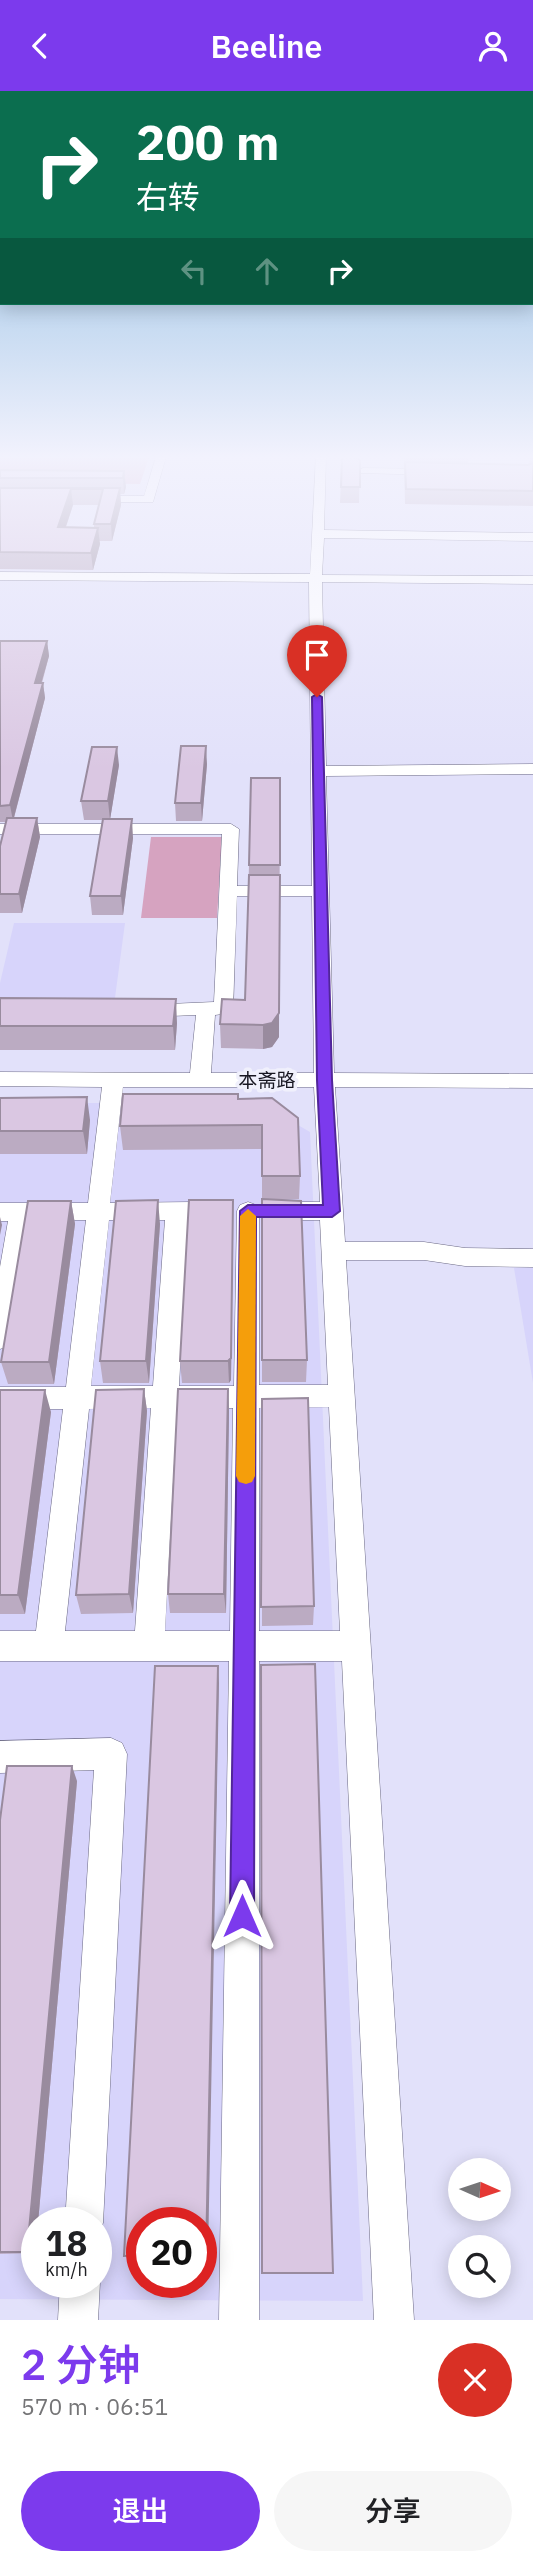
<!DOCTYPE html>
<html lang="zh">
<head>
<meta charset="utf-8">
<style>
	:root { --surface:#fff; --page:#f6f6f6; --text:#202124; --muted:#757577; --accent:#7c3aed }
	body { margin:0; font-family:"IBM Plex Sans","Noto Sans SC",sans-serif; background:var(--page); color:var(--text); height:100vh; display:flex; flex-direction:column; font-size:26px; white-space:nowrap }
	* { box-sizing:border-box; margin:0 }
	p { font-size:23px; color:var(--muted) }
	.icon { flex:none; width:38px; height:38px; fill:none; stroke:currentColor; stroke-width:2; stroke-linecap:round; stroke-linejoin:round }
	.map { position:relative; height:2229px; overflow:hidden }
	.side { display:flex; flex-direction:column; background:var(--surface); flex:1 }
	.side>* { flex:none }
	.hud { position:absolute; left:0px; top:0px; width:534px; height:214px; box-shadow:0 4px 18px #0003; background:#0b6e4f; color:#fff; overflow:hidden }
	.needle { width:46px; rotate:93deg }
	.buttons { position:absolute; left:448px; top:2067px; display:grid; gap:14px }
	.buttons a { display:grid; place-items:center; width:63px; height:63px; border-radius:50%; background:var(--surface); box-shadow:0 4px 18px #0003; font-size:35px }
	.speed { position:absolute; left:21px; top:2116px; display:flex; gap:14px; font-size:35px; font-weight:700; text-align:center }
	.speed>* { display:grid; place-content:center; width:91px; height:91px; border-radius:50%; background:var(--surface); box-shadow:0 4px 18px #0003; line-height:1 }
	.speed small { font-size:18px; font-weight:400 }
	.speed .limit { border:10px solid #d22; background:#fff; color:#111 }
	.pin { position:absolute; display:grid; place-items:center; width:60px; height:60px; color:#fff; margin:-72px -30px; border-radius:50% 50% 50% 0; rotate:-45deg; box-shadow:0 0 7px #0007 }
	.pin .icon { rotate:45deg }
	.me { position:absolute; width:77px; margin:-38px; rotate:0deg; stroke-linejoin:round; filter:drop-shadow(0 0 5px #0008) }
	.turn { display:flex; align-items:center; gap:24px; height:147px; padding:0 21px; font-size:32px }
	.turn .icon { width:91px; height:91px; stroke-width:2.5 }
	.turn b { display:block; font-size:49px; line-height:60px }
	.lanes { display:flex; align-items:center; height:66px; padding:0 21px; background:#0003; justify-content:center; gap:35px; direction:ltr }
	.lanes .off { opacity:.35 }
	.round { display:grid; place-items:center; flex:none; width:74px; height:74px; border-radius:37px; background:var(--page) }
	.summary { display:flex; align-items:center; justify-content:space-between; height:119px; padding:0 21px }
	h1 { font-size:42px; font-weight:600; line-height:52px; color:var(--accent) }
	.button { display:flex; gap:14px; margin-top:auto; padding:14px 21px }
	.button a { flex:1; height:80px; border-radius:42px; background:var(--accent); color:#fff; font-size:28px; font-weight:600; line-height:80px; text-align:center }
	.button a+a { background:var(--page); color:var(--text) }
	header { display:flex; justify-content:space-between; align-items:center; height:91px; padding:0 21px; background:var(--accent); color:#fff; font-size:32px; font-weight:600 }
	.map>svg:first-child { display:block }
</style>
</head>
<body>
<header><svg class="icon" aria-label="back" viewBox="0 0 24 24"><path d="M15 5l-7 7 7 7"/></svg>Beeline<svg class="icon" aria-label="person" viewBox="0 0 24 24"><circle cx="12" cy="8" r="4"/><path d="M4 21q1-7 8-7t8 7"/></svg></header>
<div class="map">
<svg width="533" height="2229" viewBox="0 0 533 2229">
	<rect width="100%" height="100%" fill="#e2e1fa"/>
	<!-- built -->
	<path fill="#d7d4fb" fill-rule="evenodd" d="M14,832H125L112,929L0,928V892Z
		M0,1012H260L310,1041L363,2210L0,2208ZM37,2132H96V2191H37ZM142,2132H201V2191H142Z
		M514,1177H533V1292Z"/>
	<!-- green -->
	<path fill="#d6a3c0" d="M0,366H149L140,393L0,391Z
		M151,746H222L217,827H141Z"/>
	<g fill="none" stroke-linecap="round" stroke-linejoin="round">
		<defs>
			<path id="minor" d="M156,366H166L153,411H91L85,408L91,405H144Z
				M316,366H326L324,439L533,442V450L324,447L322,484L533,485V493L322,491L326,675L533,673V683L326,685L334,982L533,983V997L335,996L345,1151H424L465,1157L533,1158V1176L465,1175L424,1169H346L414,2229H374L342,1570H259V2229H219L229,1570H0V1540H36L63,1318H0V1296H66L86,1129H31L12,1248L9,1255L0,1258V1176L8,1130H0V1112H88L102,996L0,995V981L190,982L196,924L146,926L139,925L136,920L139,915L146,914L214,911L222,743H0V733H231L239,738L237,795H312L309,491L0,489V481L310,483ZM237,805H312L314,982H211L215,924L230,922L233,917ZM123,996H314L320,1111H272L264,1114L261,1120L264,1126L272,1129H320L328,1294H259V1120L256,1114L248,1111L240,1114L237,1120L234,1295H179L188,1129L200,1126L203,1120L200,1114L192,1111L110,1112ZM109,1129H165L153,1295H91ZM329,1316L340,1540H259V1317ZM151,1317L135,1540H65L89,1318ZM177,1317H233L230,1540H165Z
				M363,377L435,378L441,381L435,384L359,382L357,380Z
				M111,1647L122,1652L127,1663L103,2132L96,2146V2132H65L94,1679L0,1682V1650Z
				M96,2182L100,2191L98,2229H58L60,2191H96Z"/>
		</defs>
		<!-- minor casing -->
		<use href="#minor" stroke="#6b6984" stroke-width="1"/>
		<!-- minor -->
		<use href="#minor" fill="#fff" fill-rule="evenodd"/>
	</g>
	<!-- wall -->
	<path fill="#bbabc2" fill-rule="evenodd" d="M342,366H360L359,412H340Z
		M404,366H469L468,373L529,374L530,366H533V415L405,413Z
		M0,379L124,380L126,396L124,403H120L121,414L112,450H99L100,453L93,479L0,478ZM73,414H99L94,433V437L66,436Z
		M0,550H47L49,565L42,592H43L45,607L14,727H37L40,746L22,822H0V755L7,731H0Z
		M207,673L202,730H176L175,712Z
		M119,674L110,728L133,747L123,824H92L90,805L103,729H84L81,710Z
		M280,687L279,946L272,956L263,958L221,957L220,933L245,909L249,774Z
		M0,907L177,932L175,959H0Z
		M0,1007L90,1029L87,1063H0Z
		M272,1007L300,1085L299,1108L272,1109L307,1269L306,1291H262V1058L123,1059L120,1035L238,1008Z
		M233,1109V1132L231,1289L229,1292H182L180,1270Z
		M71,1110L75,1133L54,1293H8L1,1271Z
		M160,1133L149,1292H103L100,1270Z
		M144,1298L147,1320L133,1522L81,1523L76,1504Z
		M228,1298L229,1320L226,1522H170L168,1503Z
		M0,1299L51,1321L25,1523H0Z
		M262,1308L314,1515L313,1534L262,1535Z
		M77,1690L38,2132H37L35,2162L0,2163V1729Z"/>
	<!-- shaded-wall -->
	<path fill="#998b9e" d="M124,380L126,396L124,403L123,387Z
		M120,397L121,414L112,450L111,433Z
		M71,398L73,414L60,453L58,436Z
		M98,437L100,453L93,479L91,462Z
		M47,550L49,565L37,607L35,592Z
		M43,592L45,607L13,730L10,714Z
		M206,655L207,673L202,730L201,712Z
		M117,656L119,674L110,729L108,710Z
		M37,727L40,746L22,822L19,803Z
		M132,728L133,747L123,824L121,805Z
		M176,908L177,932L175,959L173,935Z
		M279,922V946L272,956L263,958V934Z
		M87,1006L90,1029L87,1063L83,1040Z
		M158,1109L160,1133L149,1292L146,1270Z
		M233,1109V1132L231,1289L229,1292L228,1270Z
		M71,1110L75,1133L54,1293L49,1271Z
		M0,1126L2,1134L0,1144Z
		M144,1298L147,1320L133,1522L129,1503Z
		M228,1298L229,1320L226,1522L224,1503Z
		M45,1299L51,1321L25,1523L18,1504Z
		M218,1575L219,1592L208,2165L206,2164Z
		M72,1675L77,1690L38,2132H37L35,2162L27,2161Z"/>
	<!-- building -->
	<path fill="#dac7e2" stroke="#998b9e" stroke-width="2" d="M342,366H356L360,369V396H341Z
		M405,371L528,374L533,372V400L406,398Z
		M0,379L124,380L123,387H0Z
		M0,397H120L111,433H94L103,398H71L58,436L98,437L91,462L0,461Z
		M0,550H47L35,592H43L10,714L0,715Z
		M181,655H206L201,712H175Z
		M92,656H117L108,710H81Z
		M251,687H280V774H249Z
		M7,727H37L19,803H0V755Z
		M103,728H132L121,805H90Z
		M249,784H280L279,922L272,932L263,934L220,933L222,908L245,909Z
		M0,907L176,908L173,935H0Z
		M123,1003H238V1008L272,1007L298,1027L300,1085H262V1034L120,1035Z
		M87,1006L83,1040H0V1007Z
		M262,1108L301,1110L307,1269H262Z
		M158,1109L146,1270H100L116,1110Z
		M189,1109H233L231,1267L228,1270H180Z
		M28,1110H71L49,1271H1Z
		M144,1298L129,1503L76,1504L96,1299Z
		M178,1298H228L224,1503H168Z
		M0,1299H45L18,1504H0Z
		M308,1307L314,1515L261,1516L262,1308Z
		M315,1573L333,2182H262L261,1574Z
		M155,1575H218L206,2164H201V2132H142V2164L124,2165Z
		M7,1675H72L27,2161H0V1729Z"/>
	<!-- sky -->
	<linearGradient id="sky" x2="0" y2="1"><stop stop-color="#7bb2dd"/><stop offset="0.54" stop-color="#f2f2fd"/><stop offset="1" stop-color="#f2f2fd" stop-opacity="0"/></linearGradient>
	<rect width="533" height="678" fill="url(#sky)"/>
	<!-- route -->
	<path fill="#7c3aed" stroke="#51269a" stroke-width="2" d="M317,603L322,606L332,989L340,1120L332,1126H256L254,1825L251,1833L242,1837L234,1833L230,1825L240,1120L248,1114H323L317,989L312,606Z"/>
	<!-- slow -->
	<path fill="#f59e0b" d="M248,1118L256,1125L255,1385L252,1391L246,1393L239,1391L236,1385L240,1125Z"/>
	<g text-anchor="middle" dominant-baseline="central" stroke-width="7" stroke-linejoin="round" paint-order="stroke">
		<!-- street labels -->
		<g font-size="19" fill="#171621" stroke="#f0f0fc">
			<text x="267" y="989">本斋路</text>
		</g>
	</g>
</svg>
<div class="buttons">
<a><svg class="needle" viewBox="-14 -14 28 28"><path d="M0-13l5 13h-10z" fill="#e53935"/><path d="M0 13l5-13h-10z" fill="#757577"/></svg></a>
<a><svg class="icon" aria-label="search" viewBox="0 0 24 24"><circle cx="10" cy="10" r="6"/><path d="M15 15l6 6"/></svg></a>
</div>
<div class="speed"><div>18<small>km/h</small></div><div class="limit">20</div></div>
<div class="pin" style="left:317px;top:606px;background:#d93025"><svg class="icon" aria-label="arrive" viewBox="0 0 24 24"><path d="M6 21V4h12l-3 4 3 4H6"/></svg></div>
<svg class="me" style="left:242px;top:1825px" viewBox="-20 -20 40 40"><path d="M0-17L14 15 0 8-14 15z" fill="#7c3aed" stroke="#fff" stroke-width="4"/></svg>
<div class="hud">
<div class="turn"><svg class="icon" aria-label="right" viewBox="0 0 24 24"><path d="M7 20v-9h11M14 6l5 5-5 5"/></svg><div><b>200 m</b>右转</div></div>
<div class="lanes"><svg class="icon off" aria-label="left" viewBox="0 0 24 24"><path d="M17 20v-9H6M10 6l-5 5 5 5"/></svg><svg class="icon off" aria-label="ahead" viewBox="0 0 24 24"><path d="M12 20V5M6 11l6-6 6 6"/></svg><svg class="icon" aria-label="right" viewBox="0 0 24 24"><path d="M7 20v-9h11M14 6l5 5-5 5"/></svg></div>
</div>
</div>
<section class="side">
<div class="summary"><div><h1>2 分钟</h1><p>570 m · 06:51</p></div><a class="round" style="background:#d93025;color:#fff"><svg class="icon" aria-label="close" viewBox="0 0 24 24"><path d="M6 6l12 12M18 6L6 18"/></svg></a></div>
<div class="button"><a>退出</a><a>分享</a></div>
</section>
</body>
</html>
